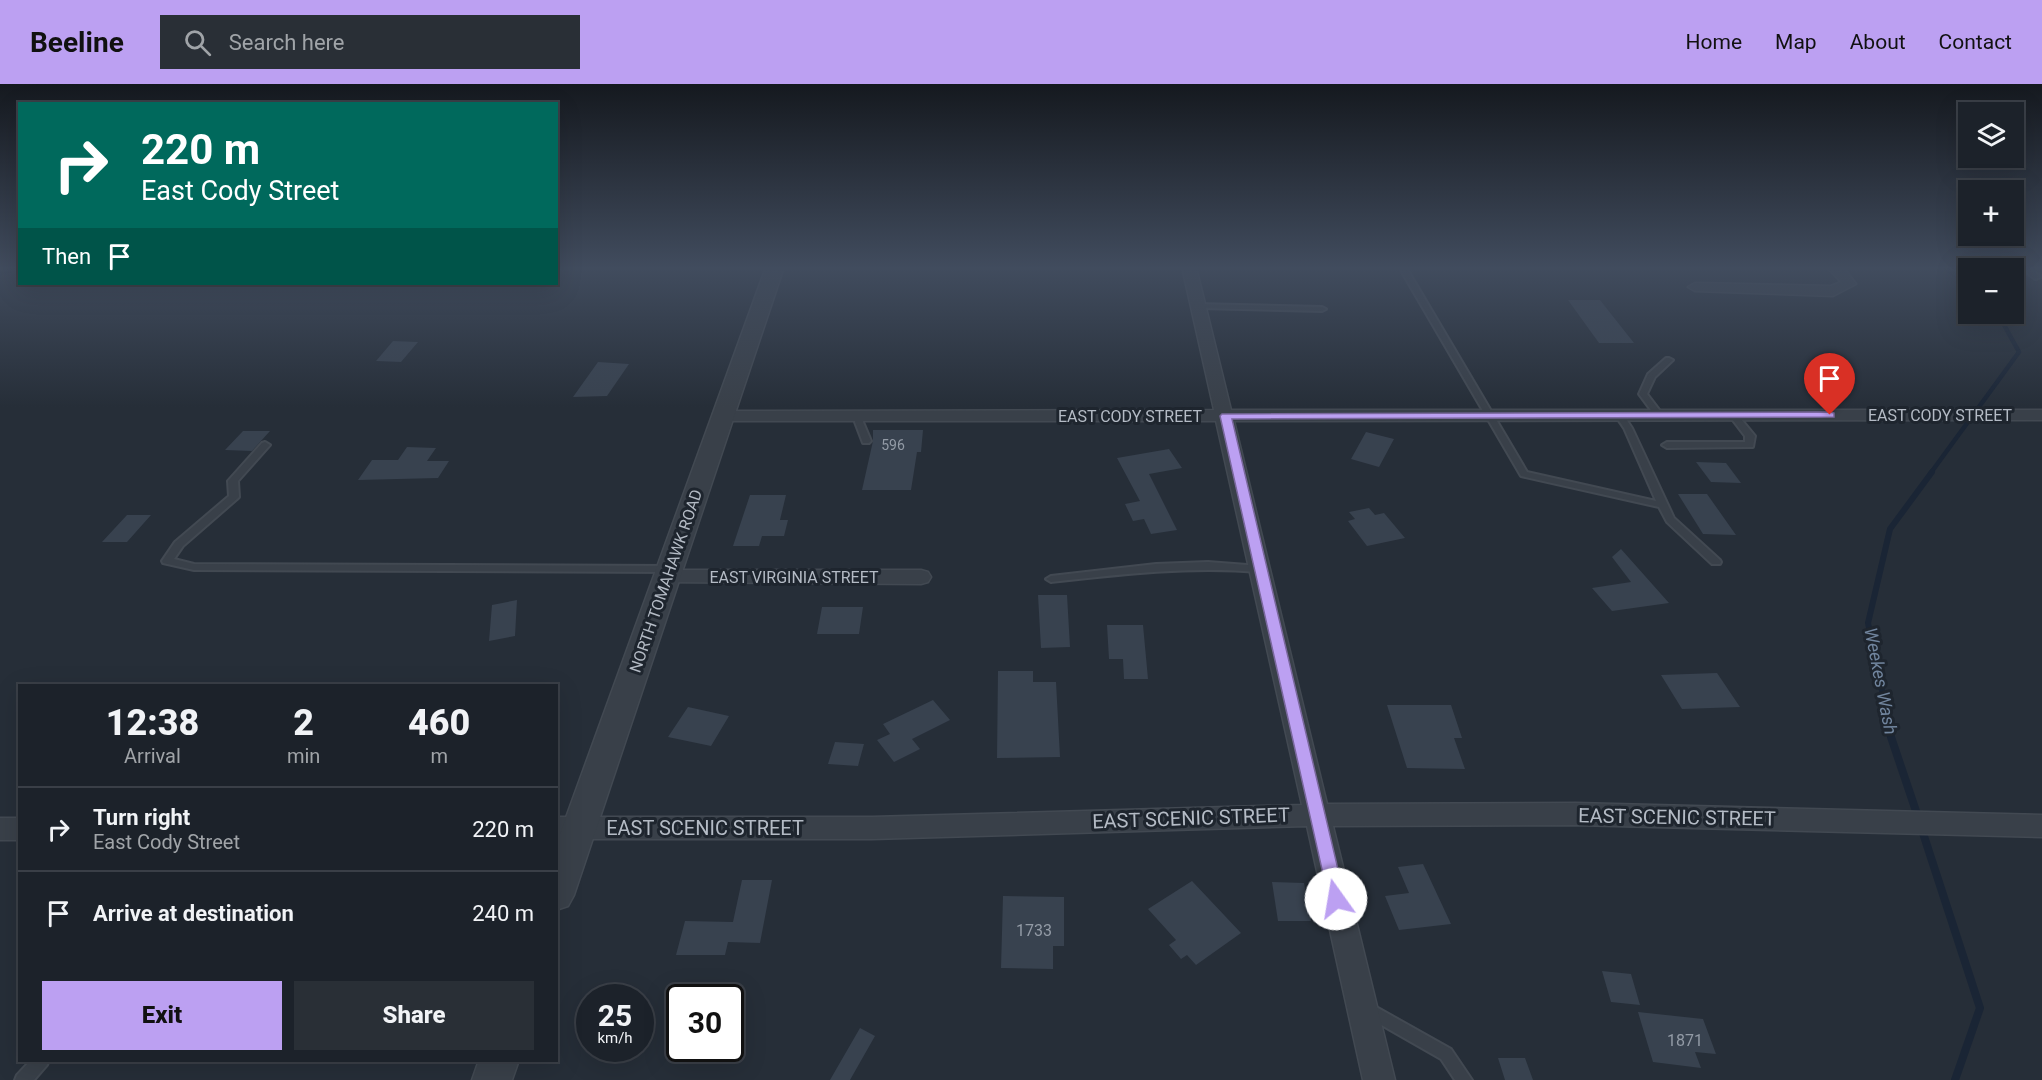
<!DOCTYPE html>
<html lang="en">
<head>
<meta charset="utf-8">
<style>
	:root { --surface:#1c222a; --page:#292f36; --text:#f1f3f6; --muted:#a0a4a8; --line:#3a3f47; --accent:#bca0f2 }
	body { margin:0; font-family:Roboto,sans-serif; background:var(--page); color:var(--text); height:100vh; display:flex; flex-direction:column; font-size:22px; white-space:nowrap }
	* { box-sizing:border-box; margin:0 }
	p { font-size:20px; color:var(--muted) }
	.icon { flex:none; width:33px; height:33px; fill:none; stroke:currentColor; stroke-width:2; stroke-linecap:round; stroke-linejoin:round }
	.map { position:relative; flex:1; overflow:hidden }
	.drawer { position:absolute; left:18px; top:600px; width:540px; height:378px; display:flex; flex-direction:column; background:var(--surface); border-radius:0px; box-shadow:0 6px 24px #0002,0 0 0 2px var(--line) }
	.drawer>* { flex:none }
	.top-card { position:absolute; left:18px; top:18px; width:540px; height:183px; border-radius:0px; box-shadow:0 6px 24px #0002,0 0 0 2px var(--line); background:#00695c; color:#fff; overflow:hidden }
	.buttons { position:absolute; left:1958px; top:18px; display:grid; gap:12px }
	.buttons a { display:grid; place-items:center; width:66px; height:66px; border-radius:0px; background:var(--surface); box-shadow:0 6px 24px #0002,0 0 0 2px var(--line); font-size:30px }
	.speed { position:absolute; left:576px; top:900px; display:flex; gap:12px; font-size:30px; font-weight:700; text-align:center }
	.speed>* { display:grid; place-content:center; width:78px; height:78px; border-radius:50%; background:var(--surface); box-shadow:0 6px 24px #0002,0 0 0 2px var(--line); line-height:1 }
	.speed small { font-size:15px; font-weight:400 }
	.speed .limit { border:3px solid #111; border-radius:9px; background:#fff; color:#111 }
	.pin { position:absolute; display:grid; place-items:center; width:51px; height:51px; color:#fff; margin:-62px -26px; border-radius:50% 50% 50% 0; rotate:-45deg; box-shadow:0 0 6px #0007 }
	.pin .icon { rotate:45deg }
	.me { position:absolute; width:66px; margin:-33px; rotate:347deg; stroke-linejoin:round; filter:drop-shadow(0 0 4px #0008) }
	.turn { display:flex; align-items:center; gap:21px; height:126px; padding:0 24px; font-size:27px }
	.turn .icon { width:78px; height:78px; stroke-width:2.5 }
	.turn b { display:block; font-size:42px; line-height:51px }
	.then { display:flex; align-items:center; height:57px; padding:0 24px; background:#0003; gap:12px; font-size:22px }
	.eta { display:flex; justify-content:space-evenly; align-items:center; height:102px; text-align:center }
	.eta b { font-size:36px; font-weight:800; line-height:42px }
	.button { display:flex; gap:12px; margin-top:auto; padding:12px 24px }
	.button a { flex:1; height:69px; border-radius:0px; background:var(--accent); color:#111; font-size:24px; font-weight:800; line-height:69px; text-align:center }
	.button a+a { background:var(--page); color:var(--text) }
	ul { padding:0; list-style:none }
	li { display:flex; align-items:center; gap:18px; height:84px; padding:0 24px; border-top:2px solid var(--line) }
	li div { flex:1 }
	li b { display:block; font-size:22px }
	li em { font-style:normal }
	header { display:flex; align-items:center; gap:36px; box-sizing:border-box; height:84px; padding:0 30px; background:var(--accent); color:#111 }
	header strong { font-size:28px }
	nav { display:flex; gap:33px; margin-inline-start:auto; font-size:21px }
	.search { width:420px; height:54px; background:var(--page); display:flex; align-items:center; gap:15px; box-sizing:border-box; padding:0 21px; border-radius:0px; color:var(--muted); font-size:22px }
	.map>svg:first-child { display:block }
</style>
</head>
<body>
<header>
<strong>Beeline</strong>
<div class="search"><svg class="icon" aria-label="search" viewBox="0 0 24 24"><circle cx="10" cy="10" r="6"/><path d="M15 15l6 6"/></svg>Search here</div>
<nav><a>Home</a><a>Map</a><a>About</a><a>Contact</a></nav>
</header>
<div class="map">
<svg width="2042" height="996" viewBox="0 0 2042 996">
	<rect width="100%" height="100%" fill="#262e38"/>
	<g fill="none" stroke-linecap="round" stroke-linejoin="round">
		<!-- stream-far2 -->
		<path stroke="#1a2535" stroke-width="4.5" d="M1944,183L1968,201
			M0,189L20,184
			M1930,390L2019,268L1998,230"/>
		<!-- stream-far1 -->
		<path stroke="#1a2535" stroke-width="6" d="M1892,655L1868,539L1890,445L1932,388"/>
		<!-- stream -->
		<path stroke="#1a2535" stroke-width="8" d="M1891,653L1918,733
			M1921,743L1980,924L1955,996"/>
	</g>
	<!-- building -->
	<path fill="#38424f" d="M1568,216H1600L1634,259H1599Z
		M393,257L418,258L401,278L376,277Z
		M598,278L629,280L607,312L573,313Z
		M873,346H923L921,368H917L911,406H862L873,357Z
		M243,347H270L252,367L225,366Z
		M1366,348L1394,355L1379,383L1351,375Z
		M407,363L436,364L427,377H449L438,394L358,396L372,376H398Z
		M1169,365L1182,384L1149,390L1177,446L1151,450L1144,435L1133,437L1125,420L1140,417L1117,374Z
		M1696,378L1726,379L1741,399L1711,398Z
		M1678,410H1707L1736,451L1703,450Z
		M750,411H786L780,436H788L784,452H762L759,462H733Z
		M1369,424L1375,431L1384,429L1405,454L1367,462L1348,437L1355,435L1349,428Z
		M127,431H151L127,458H102Z
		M1621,465L1669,519L1612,527L1592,504L1631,498L1612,473Z
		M1038,511H1067L1070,563L1041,564Z
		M517,516L515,552L489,557L492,521Z
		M822,523H863L859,550H817Z
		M1107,541H1143L1148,595H1124L1123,575H1109Z
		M998,587H1033V598H1056L1060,673L997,674Z
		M1717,589L1740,623L1682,625L1661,591Z
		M933,616L950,636L912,655L920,665L894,678L877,656L890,650L883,640Z
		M1387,621H1451L1462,654H1454L1465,685L1407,684Z
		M688,623L729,632L711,662L668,653Z
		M835,658L864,660L858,682L828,680Z
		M1423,780L1451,840L1399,846L1385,812L1409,809L1398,783Z
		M742,796H772L760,859L728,858L725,871H676L685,837L733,838Z
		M1192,797L1241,849L1196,881L1187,871L1181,875L1169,861L1176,856L1148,825Z
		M1272,798L1304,799L1311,837H1278Z
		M1003,812L1064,813V862H1053V885L1001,884Z
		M1602,887L1631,890L1640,921L1611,918Z
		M1638,928L1703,935L1716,970L1695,968L1701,984L1653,978Z
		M860,944L875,952L850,996H830Z
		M1498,974H1525L1533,996H1505Z"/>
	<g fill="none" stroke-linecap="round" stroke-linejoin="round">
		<defs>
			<path id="service" d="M1399,183H1406L1527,388L1656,417L1624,344L1615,331L1619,328L1622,329L1632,344L1674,434L1720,476L1721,478L1720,480H1712L1667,438L1659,423L1521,392Z
				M2019,183H2027L2042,193L2035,195Z
				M1196,220L1322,223L1326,225L1322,227L1199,224H1196Z
				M1666,274H1669L1673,276L1655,293L1647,310L1663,331L1659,334L1656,333L1639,310L1648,290Z
				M1733,328L1736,329L1755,352L1753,363L1667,364L1662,361L1667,358H1745V352L1729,331Z
				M860,329L864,332L863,338L871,357L869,359H863L855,338L856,332Z
				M265,358L270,361L238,397L239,413L237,415L183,462L174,475L194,480L670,482L675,485L670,488L194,486L163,479L162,477L175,458L229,412L228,397L262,359Z
				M1208,478L1260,482L1265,485L1260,488C1190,482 1121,490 1051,498L1046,495L1051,492L1156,480Z
				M1369,919L1451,965L1472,996H1455L1441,975L1364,931L1362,926L1364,921Z
				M31,976H49L47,981L34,996H15L17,991Z"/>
			<path id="minor" d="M1182,183H1196L1231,326H2042V336L1234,337L1327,720L1576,719L2042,731V753L1576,741L1333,742L1395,996H1363L1307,742L872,755H556V733H872L1302,721L1216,337H723L714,332L723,327L1214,326Z
				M1827,183H1843L1856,200L1833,212L1695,207L1688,203L1695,199L1831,202L1841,198Z
				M667,486H921L928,488L931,493L928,498L921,500L660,498L657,493L660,488Z
				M0,734H20V756H0Z"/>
			<path id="tertiary" d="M766,183H784L574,811L568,822L556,826V761Z
				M479,976H519L512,996H472Z"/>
		</defs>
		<!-- service casing -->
		<use href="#service" stroke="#424952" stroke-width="4"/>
		<!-- minor casing -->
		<use href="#minor" stroke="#424952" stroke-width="3"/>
		<!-- tertiary casing -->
		<use href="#tertiary" stroke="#424952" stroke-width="3"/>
		<!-- service -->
		<use href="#service" fill="#394049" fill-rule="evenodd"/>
		<!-- minor -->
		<use href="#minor" fill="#394049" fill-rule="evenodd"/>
		<!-- tertiary -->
		<use href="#tertiary" fill="#394049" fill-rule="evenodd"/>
	</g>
	<!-- sky -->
	<linearGradient id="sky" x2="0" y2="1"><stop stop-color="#15191f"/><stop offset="0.57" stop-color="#414c5e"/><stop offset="1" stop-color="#414c5e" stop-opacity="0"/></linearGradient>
	<rect width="2042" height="323" fill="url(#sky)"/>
	<!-- route -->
	<path fill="#bca0f2" stroke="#7a689d" stroke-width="1.5" d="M1830,328L1834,329V333L1232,335L1345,815L1343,821L1336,823L1330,821L1220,332L1222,330Z"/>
	<g text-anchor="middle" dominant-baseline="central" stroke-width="6" stroke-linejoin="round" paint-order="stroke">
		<!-- number labels -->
		<g font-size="14" fill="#939ba6">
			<text x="893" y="361">596</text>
		</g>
		<!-- street labels -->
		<g font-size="16" fill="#b4bbc5" stroke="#1e252e">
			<text x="1940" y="331">EAST CODY STREET</text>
			<text x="1130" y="332">EAST CODY STREET</text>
			<text x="794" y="493">EAST VIRGINIA STREET</text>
			<text transform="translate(666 497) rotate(-71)">NORTH TOMAHAWK ROAD</text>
		</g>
		<!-- near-number labels -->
		<g font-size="16" fill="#939ba6">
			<text x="1034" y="846">1733</text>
			<text x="1685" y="956">1871</text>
		</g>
		<!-- water labels -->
		<g font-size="18" font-style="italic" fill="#72869f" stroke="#1e252e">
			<text transform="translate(1881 597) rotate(79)">Weekes Wash</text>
		</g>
		<!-- near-street labels -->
		<g font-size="20" fill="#b4bbc5" stroke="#1e252e">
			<text transform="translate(1677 733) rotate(1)">EAST SCENIC STREET</text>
			<text transform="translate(1191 734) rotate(-2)">EAST SCENIC STREET</text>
			<text x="705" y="744">EAST SCENIC STREET</text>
		</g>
	</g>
</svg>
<div class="buttons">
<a><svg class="icon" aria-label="layers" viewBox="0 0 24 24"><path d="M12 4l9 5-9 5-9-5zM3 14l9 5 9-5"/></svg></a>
<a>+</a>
<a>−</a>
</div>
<div class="speed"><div>25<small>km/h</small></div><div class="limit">30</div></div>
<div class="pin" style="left:1830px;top:331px;background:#d93025"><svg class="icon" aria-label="arrive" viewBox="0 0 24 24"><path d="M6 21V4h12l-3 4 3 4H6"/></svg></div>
<svg class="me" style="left:1336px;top:815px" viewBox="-20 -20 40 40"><circle r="19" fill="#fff"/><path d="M0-13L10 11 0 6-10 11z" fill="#bca0f2"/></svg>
<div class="top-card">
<div class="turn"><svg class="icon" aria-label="right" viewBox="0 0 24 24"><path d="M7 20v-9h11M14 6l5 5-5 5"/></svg><div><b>220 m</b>East Cody Street</div></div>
<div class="then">Then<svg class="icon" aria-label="arrive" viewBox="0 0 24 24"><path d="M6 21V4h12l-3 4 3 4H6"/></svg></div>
</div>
<section class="drawer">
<div class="eta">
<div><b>12:38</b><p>Arrival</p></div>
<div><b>2</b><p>min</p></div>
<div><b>460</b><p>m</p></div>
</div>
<ul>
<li><svg class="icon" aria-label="right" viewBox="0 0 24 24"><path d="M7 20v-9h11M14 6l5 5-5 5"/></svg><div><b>Turn right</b><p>East Cody Street</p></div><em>220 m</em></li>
<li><svg class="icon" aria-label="arrive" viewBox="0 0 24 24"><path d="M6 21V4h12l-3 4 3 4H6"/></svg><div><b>Arrive at destination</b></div><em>240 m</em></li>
</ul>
<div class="button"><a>Exit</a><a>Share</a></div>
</section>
</div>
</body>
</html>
